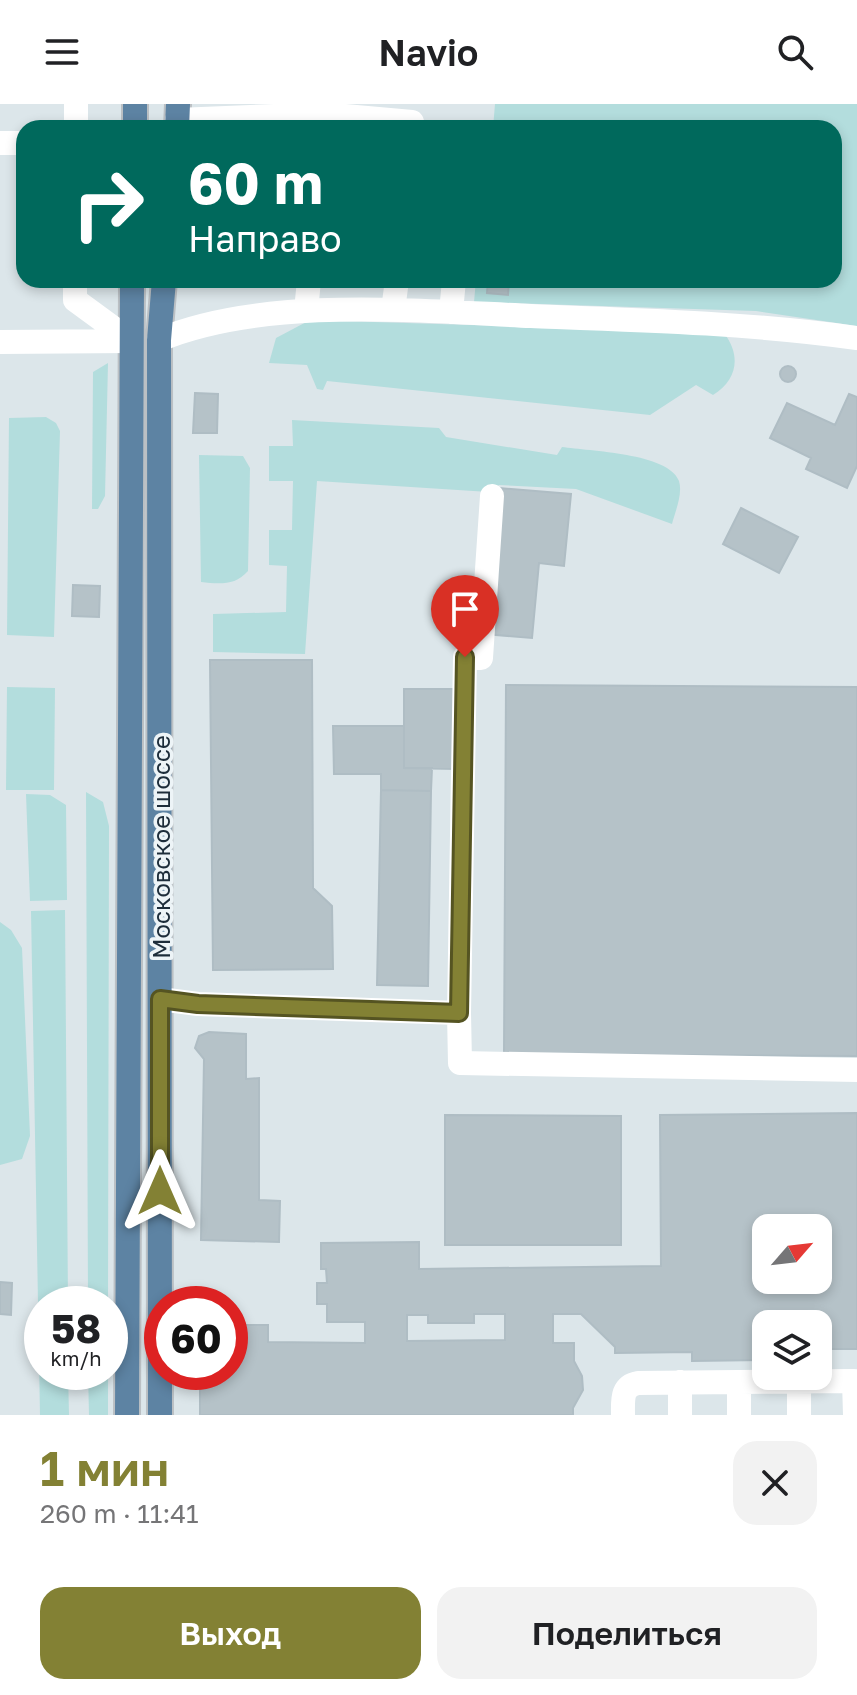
<!DOCTYPE html>
<html lang="ru">
<head>
<meta charset="utf-8">
<style>
	:root { --surface:#fff; --page:#f2f2f2; --text:#202124; --muted:#757577; --accent:#838134 }
	body { margin:0; font-family:"Golos Text",sans-serif; background:var(--page); color:var(--text); height:100vh; display:flex; flex-direction:column; font-size:30px; white-space:nowrap }
	* { box-sizing:border-box; margin:0 }
	p { font-size:26px; color:var(--muted) }
	.icon { flex:none; width:44px; height:44px; fill:none; stroke:currentColor; stroke-width:2; stroke-linecap:round; stroke-linejoin:round }
	.map { position:relative; height:1311px; overflow:hidden }
	.side { display:flex; flex-direction:column; background:var(--surface); flex:1 }
	.side>* { flex:none }
	.guide { position:absolute; left:16px; top:16px; width:826px; height:168px; border-radius:24px; box-shadow:0 4px 12px #0003; background:#00695c; color:#fff; overflow:hidden }
	.needle { width:52px; rotate:62deg }
	.buttons { position:absolute; left:752px; top:1110px; display:grid; gap:16px }
	.buttons a { display:grid; place-items:center; width:80px; height:80px; border-radius:16px; background:var(--surface); box-shadow:0 4px 12px #0003; font-size:40px }
	.speed { position:absolute; left:24px; top:1182px; display:flex; gap:16px; font-size:40px; font-weight:700; text-align:center }
	.speed>* { display:grid; place-content:center; width:104px; height:104px; border-radius:50%; background:var(--surface); box-shadow:0 4px 12px #0003; line-height:1 }
	.speed small { font-size:20px; font-weight:400 }
	.speed .limit { border:12px solid #d22; background:#fff; color:#111 }
	.pin { position:absolute; display:grid; place-items:center; width:68px; height:68px; color:#fff; margin:-82px -34px; border-radius:50% 50% 50% 0; rotate:-45deg; box-shadow:0 0 8px #0007 }
	.pin .icon { rotate:45deg }
	.me { position:absolute; width:88px; margin:-44px; rotate:0deg; stroke-linejoin:round; filter:drop-shadow(0 0 6px #0008) }
	.turn { display:flex; align-items:center; gap:28px; height:168px; padding:0 40px; font-size:36px }
	.turn .icon { width:104px; height:104px; stroke-width:2.5 }
	.turn b { display:block; font-size:56px; line-height:68px }
	.round { display:grid; place-items:center; flex:none; width:84px; height:84px; border-radius:24px; background:var(--page) }
	.overview { display:flex; align-items:center; justify-content:space-between; height:136px; padding:0 40px }
	h1 { font-size:48px; font-weight:600; line-height:60px; color:var(--accent) }
	.button { display:flex; gap:16px; margin-top:auto; padding:16px 40px }
	.button a { flex:1; height:92px; border-radius:24px; background:var(--accent); color:#fff; font-size:32px; font-weight:600; line-height:92px; text-align:center }
	.button a+a { background:var(--page); color:var(--text) }
	header { display:flex; justify-content:space-between; align-items:center; height:104px; padding:0 40px; background:var(--surface); font-size:36px; font-weight:600 }
	.map>svg:first-child { display:block }
</style>
</head>
<body>
<header><svg class="icon" aria-label="menu" viewBox="0 0 24 24"><path d="M4 6h16M4 12h16M4 18h16"/></svg>Navio<svg class="icon" aria-label="search" viewBox="0 0 24 24"><circle cx="10" cy="10" r="6"/><path d="M15 15l6 6"/></svg></header>
<div class="map">
<svg width="857" height="1311" viewBox="0 0 857 1311">
	<rect width="100%" height="100%" fill="#dce6ea"/>
	<!-- green -->
	<path fill="#b3dddd" d="M495,0H857V222L756,207L474,198L476,176H834V24H493Z
		M310,216L724,229C741,251 738,276 713,291L696,281L650,311L327,277L323,286L317,285L307,261L269,259L276,234Z
		M108,259L105,392L98,405H92L93,268Z
		M46,313L56,319L60,327L54,533L7,531L9,314Z
		M292,316L439,324L446,333L557,351L562,343C589,347 669,349 679,377C683,390 675,408 672,420L576,385L499,381L489,388L317,377L305,550L213,548V510L286,508L287,462L269,461V426H292L293,377H269V342H293Z
		M199,351L243,352L250,364L248,467C235,482 219,480 201,478Z
		M7,583L55,584L54,686H6Z
		M86,688L103,698L109,722L108,1200H88Z
		M26,690L50,691L66,701L67,796L30,797Z
		M65,806L68,1200H42V1268H68L69,1311H40L31,807Z
		M0,818L11,826L22,844L30,1032L22,1055L0,1061Z
		M88,1268H108V1311H89Z"/>
	<!-- building -->
	<path fill="#b5c2c8" stroke="#afbdc4" stroke-width="2" fill-rule="evenodd" d="M488,176H509L508,191L487,189Z
		M780 270a8 8 0 1 1 16 0a8 8 0 1 1-16 0Z
		M195,289L218,290L217,329H193Z
		M849,290L857,293V362L847,384L806,365L811,354L770,334L787,299L835,321Z
		M499,384L571,390L564,462L539,459L532,534L485,530Z
		M741,404L798,433L779,469L723,440Z
		M73,481L100,482L99,513L72,512Z
		M210,556H312L313,784L332,802L333,865L213,866Z
		M506,581L857,583V952L504,950Z
		M404,585H457L456,665L404,664Z
		M333,622H404V664H432L431,687L381,686V670H334Z
		M381,686L431,687L428,882L377,881Z
		M209,928L246,930V975L259,974V1096L280,1097L279,1138L201,1136L204,955L195,944L199,932Z
		M857,1009V1245H818V1220H766V1256L692,1257V1248L615,1249V1243L581,1210H553V1239H574V1257L582,1272L583,1286L573,1304V1311H200V1268H230V1221H268V1238L365,1239V1218H327V1200H317V1179H327L326,1165H321V1139L419,1138V1165L661,1162L660,1011ZM766,1124H818V1176H766ZM474,1210H505V1236L407,1237V1211H428V1219H474Z
		M445,1011L621,1012V1141H445Z
		M0,1178L12,1179L11,1211L0,1210Z"/>
	<g fill="none" stroke-linecap="round" stroke-linejoin="round">
		<defs>
			<path id="major" d="M135,24V0
				M177,24L178,0
				M127,1311L132,176
				M160,1311L159,236L164,176"/>
		</defs>
		<!-- major casing -->
		<use href="#major" stroke="#bbc0c4" stroke-width="28"/>
		<!-- minor -->
		<path stroke="#fff" stroke-width="24" d="M76,0V24
			M177,16L323,10
			M322,24L323,10L412,18V24
			M0,39H24
			M75,176V196L131,237
			M393,206L397,176
			M306,207L309,176
			M451,208L454,176
			M159,236C264,192 418,207 531,212C640,216 749,219 857,234
			M0,238L131,237
			M160,895L198,900L459,909L460,959L857,966
			M459,909L465,553L481,554L492,392
			M799,1277V1311
			M680,1278V1311
			M739,1278V1311
			M623,1311C623,1296 621,1282 638,1279L854,1277L855,1311"/>
		<!-- major -->
		<use href="#major" stroke="#5d83a3" stroke-width="24"/>
	</g>
	<g fill="none" stroke-linecap="round" stroke-linejoin="round">
		<defs>
			<path id="route" d="M160,1087V895L198,900L459,909L465,553"/>
		</defs>
		<!-- route casing -->
		<use href="#route" stroke="#555422" stroke-width="20"/>
		<!-- route -->
		<use href="#route" stroke="#838134" stroke-width="14"/>
	</g>
	<g text-anchor="middle" dominant-baseline="central" stroke-width="7" stroke-linejoin="round" paint-order="stroke">
		<!-- street labels -->
		<g font-size="24" fill="#1d2d3a" stroke="#edf4f7">
			<text transform="translate(160 743) rotate(-90)">Московское шоссе</text>
		</g>
	</g>
</svg>
<div class="buttons">
<a><svg class="needle" viewBox="-14 -14 28 28"><path d="M0-13l5 13h-10z" fill="#e53935"/><path d="M0 13l5-13h-10z" fill="#757577"/></svg></a>
<a><svg class="icon" aria-label="layers" viewBox="0 0 24 24"><path d="M12 4l9 5-9 5-9-5zM3 14l9 5 9-5"/></svg></a>
</div>
<div class="speed"><div>58<small>km/h</small></div><div class="limit">60</div></div>
<div class="pin" style="left:465px;top:553px;background:#d93025"><svg class="icon" aria-label="arrive" viewBox="0 0 24 24"><path d="M6 21V4h12l-3 4 3 4H6"/></svg></div>
<svg class="me" style="left:160px;top:1087px" viewBox="-20 -20 40 40"><path d="M0-17L14 15 0 8-14 15z" fill="#838134" stroke="#fff" stroke-width="4"/></svg>
<div class="guide">
<div class="turn"><svg class="icon" aria-label="right" viewBox="0 0 24 24"><path d="M7 20v-9h11M14 6l5 5-5 5"/></svg><div><b>60 m</b>Направо</div></div>
</div>
</div>
<section class="side">
<div class="overview"><div><h1>1 мин</h1><p>260 m · 11:41</p></div><a class="round"><svg class="icon" aria-label="close" viewBox="0 0 24 24"><path d="M6 6l12 12M18 6L6 18"/></svg></a></div>
<div class="button"><a>Выход</a><a>Поделиться</a></div>
</section>
</body>
</html>
